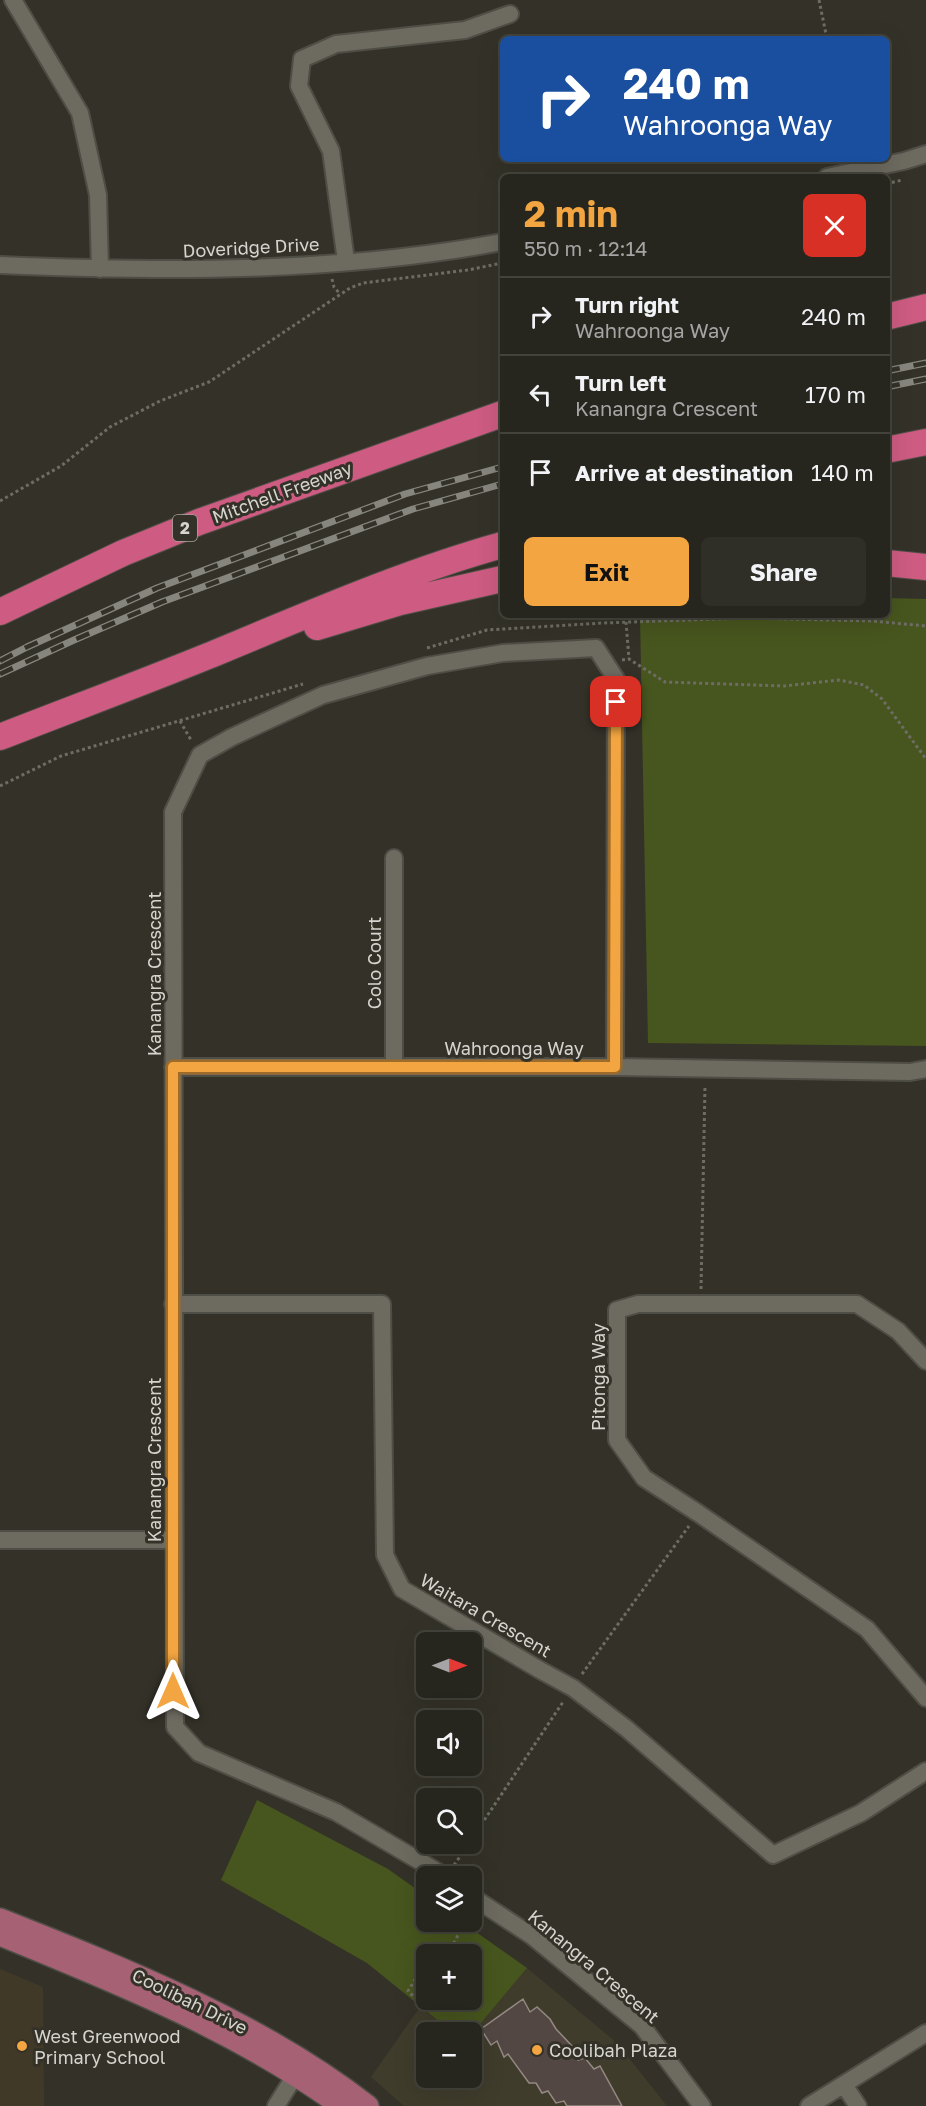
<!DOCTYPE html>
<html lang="en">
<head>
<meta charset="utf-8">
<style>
	:root { --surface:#27261e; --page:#2f2e27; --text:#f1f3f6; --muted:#a4a5a4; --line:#43433c; --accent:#f2a541 }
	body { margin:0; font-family:"Golos Text",sans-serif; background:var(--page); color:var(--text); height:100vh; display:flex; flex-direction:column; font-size:22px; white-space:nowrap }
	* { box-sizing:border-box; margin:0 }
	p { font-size:20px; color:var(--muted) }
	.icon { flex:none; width:33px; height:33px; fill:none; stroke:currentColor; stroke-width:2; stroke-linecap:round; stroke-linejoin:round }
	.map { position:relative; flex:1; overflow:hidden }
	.details { position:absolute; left:500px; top:174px; width:390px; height:444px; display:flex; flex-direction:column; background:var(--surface); border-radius:9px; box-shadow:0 6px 24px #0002,0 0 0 2px var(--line) }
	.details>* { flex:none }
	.guide { position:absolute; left:500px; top:36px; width:390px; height:126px; border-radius:9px; box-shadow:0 6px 24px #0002,0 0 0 2px var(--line); background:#1a4fa0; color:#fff; overflow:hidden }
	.needle { width:39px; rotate:90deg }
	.buttons { position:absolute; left:416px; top:1632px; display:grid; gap:12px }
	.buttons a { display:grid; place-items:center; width:66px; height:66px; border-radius:9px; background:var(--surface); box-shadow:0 6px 24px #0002,0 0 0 2px var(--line); font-size:30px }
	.pin { position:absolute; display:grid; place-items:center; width:51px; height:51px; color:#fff; margin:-26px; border-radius:12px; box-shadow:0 3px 9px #0006 }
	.me { position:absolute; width:66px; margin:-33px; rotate:0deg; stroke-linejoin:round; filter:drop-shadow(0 0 4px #0008) }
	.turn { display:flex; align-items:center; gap:21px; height:126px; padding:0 24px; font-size:27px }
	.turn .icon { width:78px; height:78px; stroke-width:2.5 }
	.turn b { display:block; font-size:42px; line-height:51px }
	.round { display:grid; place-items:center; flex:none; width:63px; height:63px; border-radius:9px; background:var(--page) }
	.overview { display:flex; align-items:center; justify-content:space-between; height:102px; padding:0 24px }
	h1 { font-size:36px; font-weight:700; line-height:45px; color:var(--accent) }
	.cta { display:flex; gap:12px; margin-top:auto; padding:12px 24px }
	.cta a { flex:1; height:69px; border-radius:9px; background:var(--accent); color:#111; font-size:24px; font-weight:700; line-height:69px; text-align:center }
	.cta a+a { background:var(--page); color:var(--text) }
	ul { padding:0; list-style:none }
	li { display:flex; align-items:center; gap:18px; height:78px; padding:0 24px; border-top:2px solid var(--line) }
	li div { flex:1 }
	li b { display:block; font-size:22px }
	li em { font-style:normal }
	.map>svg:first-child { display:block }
</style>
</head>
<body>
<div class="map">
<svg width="926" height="2106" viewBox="0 0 926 2106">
	<rect width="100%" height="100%" fill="#343228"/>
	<!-- built -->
	<path fill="#3f3c2c" d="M527,1968L617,2043L667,2106H404L371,2077L420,2007L452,2032H426V2078H471V2035Z"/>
	<!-- education -->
	<path fill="#403927" d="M0,1969L43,1987L44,2106H0Z"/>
	<!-- green -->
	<path fill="#47551e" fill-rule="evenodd" d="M887,598L926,599V1046L648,1043L640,615H886Z
		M257,1800L388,1869L426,1896V1922H462L527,1968L471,2035V2032H452L367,1963L221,1880ZM426,1954H471V2000H426Z"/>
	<!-- building -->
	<path fill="#524743" stroke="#948883" stroke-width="1.5" d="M523,1999L530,2012L537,2007L550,2019L556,2029L572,2046L578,2060L585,2058L594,2069L600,2066L622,2106H567L564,2101L556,2103L548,2091L542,2093L536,2083H529L508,2054L504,2057L497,2041L491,2045L481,2029Z"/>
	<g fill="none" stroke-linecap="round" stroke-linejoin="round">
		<defs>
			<path id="minor" d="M13,0L80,113L98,195L100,269
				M827,177L904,161L926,154
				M346,261L331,151L299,86L302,59L336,44L465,30L510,14
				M0,265C167,272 337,273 502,242
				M394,858V1067
				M173,1067H615L910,1072L926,1069
				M173,1304H382L385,1555L402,1589L540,1670L573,1688L627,1729L773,1855L861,1813L926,1771
				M926,1361L898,1331L857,1304H638L617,1310V1440L644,1478L698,1513L867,1629L926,1698
				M0,1540H173
				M445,1876L336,1812L199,1753L175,1727L173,812L200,755L232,737L323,695L427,666L503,653L596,648L616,679L615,1067
				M471,1896L532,1936L642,2026L702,2106
				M844,2085L858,2106
				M276,2106L301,2066
				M809,2106L926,2033"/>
			<path id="major" d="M0,1919C124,1968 262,2023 368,2106
				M0,1935C118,1983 237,2031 341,2106"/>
			<path id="highway" d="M886,317L926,307
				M886,450L926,442
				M886,563L926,567
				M0,612L123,553L199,522L502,414
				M317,627L400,602L502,579
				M0,737C69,710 139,684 208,656C305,616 402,573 502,545"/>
		</defs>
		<!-- minor casing -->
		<use href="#minor" stroke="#4f4e46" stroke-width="20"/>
		<!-- major casing -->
		<use href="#major" stroke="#4f4e46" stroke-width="24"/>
		<!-- highway casing -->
		<use href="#highway" stroke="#4f4e46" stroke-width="28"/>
		<!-- path -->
		<path stroke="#6e6d64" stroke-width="3" stroke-dasharray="3 3" stroke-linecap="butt" d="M819,0L827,39
			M886,184L902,180
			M332,279L334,287L340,294
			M0,501L61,466L110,427L160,401L209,382L350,288L363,283L468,270L502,263
			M626,622L629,659
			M427,648L487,630L603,623L746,618L872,621L926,626
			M622,660L629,659L665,682L784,686L839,680L864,685L882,699L926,759
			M180,721L191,740
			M0,786L61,756L303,684
			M701,1289L705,1086
			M582,1674L689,1526
			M471,1840L563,1702
			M454,1865L469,1844
			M448,1954L465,1922
			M417,2000L408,1991L416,1978L426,1972"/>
		<!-- minor -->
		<use href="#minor" stroke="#6d6b60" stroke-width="16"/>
		<!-- major -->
		<use href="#major" stroke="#a76174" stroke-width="21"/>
		<!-- highway -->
		<use href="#highway" stroke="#cd5b82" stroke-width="26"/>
		<defs>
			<path id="rail" d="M886,371L926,363
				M886,387L926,379
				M0,661L27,647L157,588L405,494L502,467
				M0,674L74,640L162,602L413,509L502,484"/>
		</defs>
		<!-- rail casing -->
		<use href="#rail" stroke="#87867e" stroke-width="7"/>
		<!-- rail -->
		<use href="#rail" stroke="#343228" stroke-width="4.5" stroke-dasharray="14" stroke-linecap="butt"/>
	</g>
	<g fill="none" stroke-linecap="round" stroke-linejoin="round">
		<defs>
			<path id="route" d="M173,1691V1067H615L616,702"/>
		</defs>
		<!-- route casing -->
		<use href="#route" stroke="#9d6b2a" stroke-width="15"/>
		<!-- route -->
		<use href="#route" stroke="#f2a541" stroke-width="10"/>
	</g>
	<!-- markers -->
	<g fill="#f2a541" stroke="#343228" stroke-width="2">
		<circle cx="22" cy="2046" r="6"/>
		<circle cx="537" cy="2050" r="6"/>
	</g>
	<g text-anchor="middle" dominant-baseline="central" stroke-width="6" stroke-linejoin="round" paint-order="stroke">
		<!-- shield labels -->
		<rect fill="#343228" stroke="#a5a39c" stroke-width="1.5" x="173" y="515" width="24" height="26" rx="4.5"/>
		<g font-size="16" font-weight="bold" fill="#d5d4ce">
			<text x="185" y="528">2</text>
		</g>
		<!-- street labels -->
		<g font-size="18" fill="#d5d4ce" stroke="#343228">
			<text transform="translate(251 247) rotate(-3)">Doveridge Drive</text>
			<text transform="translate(282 492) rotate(-20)">Mitchell Freeway</text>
			<text transform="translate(374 963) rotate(-90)">Colo Court</text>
			<text transform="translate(154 974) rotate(-90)">Kanangra Crescent</text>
			<text x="514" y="1048">Wahroonga Way</text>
			<text transform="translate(598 1377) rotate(-90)">Pitonga Way</text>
			<text transform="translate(154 1460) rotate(-90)">Kanangra Crescent</text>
			<text transform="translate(486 1615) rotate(30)">Waitara Crescent</text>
			<text transform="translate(594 1966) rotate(40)">Kanangra Crescent</text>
			<text transform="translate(190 2001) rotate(26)">Coolibah Drive</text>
		</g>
		<!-- poi labels -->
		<g font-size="18" fill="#d5d4ce" stroke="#343228" text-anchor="start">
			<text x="34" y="2036">West Greenwood<tspan x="34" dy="21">Primary School</tspan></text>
			<text x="549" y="2050">Coolibah Plaza</text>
		</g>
	</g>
</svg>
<div class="buttons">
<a><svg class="needle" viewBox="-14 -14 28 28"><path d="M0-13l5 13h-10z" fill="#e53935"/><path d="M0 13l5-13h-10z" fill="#a4a5a4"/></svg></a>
<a><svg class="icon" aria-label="sound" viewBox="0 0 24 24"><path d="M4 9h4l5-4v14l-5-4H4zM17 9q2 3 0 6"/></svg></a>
<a><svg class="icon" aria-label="search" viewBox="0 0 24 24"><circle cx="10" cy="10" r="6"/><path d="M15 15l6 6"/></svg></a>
<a><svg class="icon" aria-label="layers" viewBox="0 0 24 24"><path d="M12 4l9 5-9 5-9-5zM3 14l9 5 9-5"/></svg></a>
<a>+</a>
<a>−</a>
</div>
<div class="pin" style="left:616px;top:702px;background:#d93025"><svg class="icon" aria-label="arrive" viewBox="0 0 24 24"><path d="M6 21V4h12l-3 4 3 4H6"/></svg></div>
<svg class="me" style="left:173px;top:1691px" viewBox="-20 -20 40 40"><path d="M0-17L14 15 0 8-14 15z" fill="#f2a541" stroke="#fff" stroke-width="4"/></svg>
<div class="guide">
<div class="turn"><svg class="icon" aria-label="right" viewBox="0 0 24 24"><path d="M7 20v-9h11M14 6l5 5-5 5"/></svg><div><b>240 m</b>Wahroonga Way</div></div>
</div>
<section class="details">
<div class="overview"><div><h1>2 min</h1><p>550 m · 12:14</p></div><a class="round" style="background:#d93025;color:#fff"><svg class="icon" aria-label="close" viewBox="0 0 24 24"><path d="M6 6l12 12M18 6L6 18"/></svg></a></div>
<ul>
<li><svg class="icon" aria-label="right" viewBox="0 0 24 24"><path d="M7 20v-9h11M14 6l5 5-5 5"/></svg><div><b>Turn right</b><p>Wahroonga Way</p></div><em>240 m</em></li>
<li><svg class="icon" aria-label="left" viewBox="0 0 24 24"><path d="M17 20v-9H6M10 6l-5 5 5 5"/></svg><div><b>Turn left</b><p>Kanangra Crescent</p></div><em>170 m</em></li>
<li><svg class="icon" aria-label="arrive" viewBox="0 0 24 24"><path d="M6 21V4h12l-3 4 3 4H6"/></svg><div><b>Arrive at destination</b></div><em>140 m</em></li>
</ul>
<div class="cta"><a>Exit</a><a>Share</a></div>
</section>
</div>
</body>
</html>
